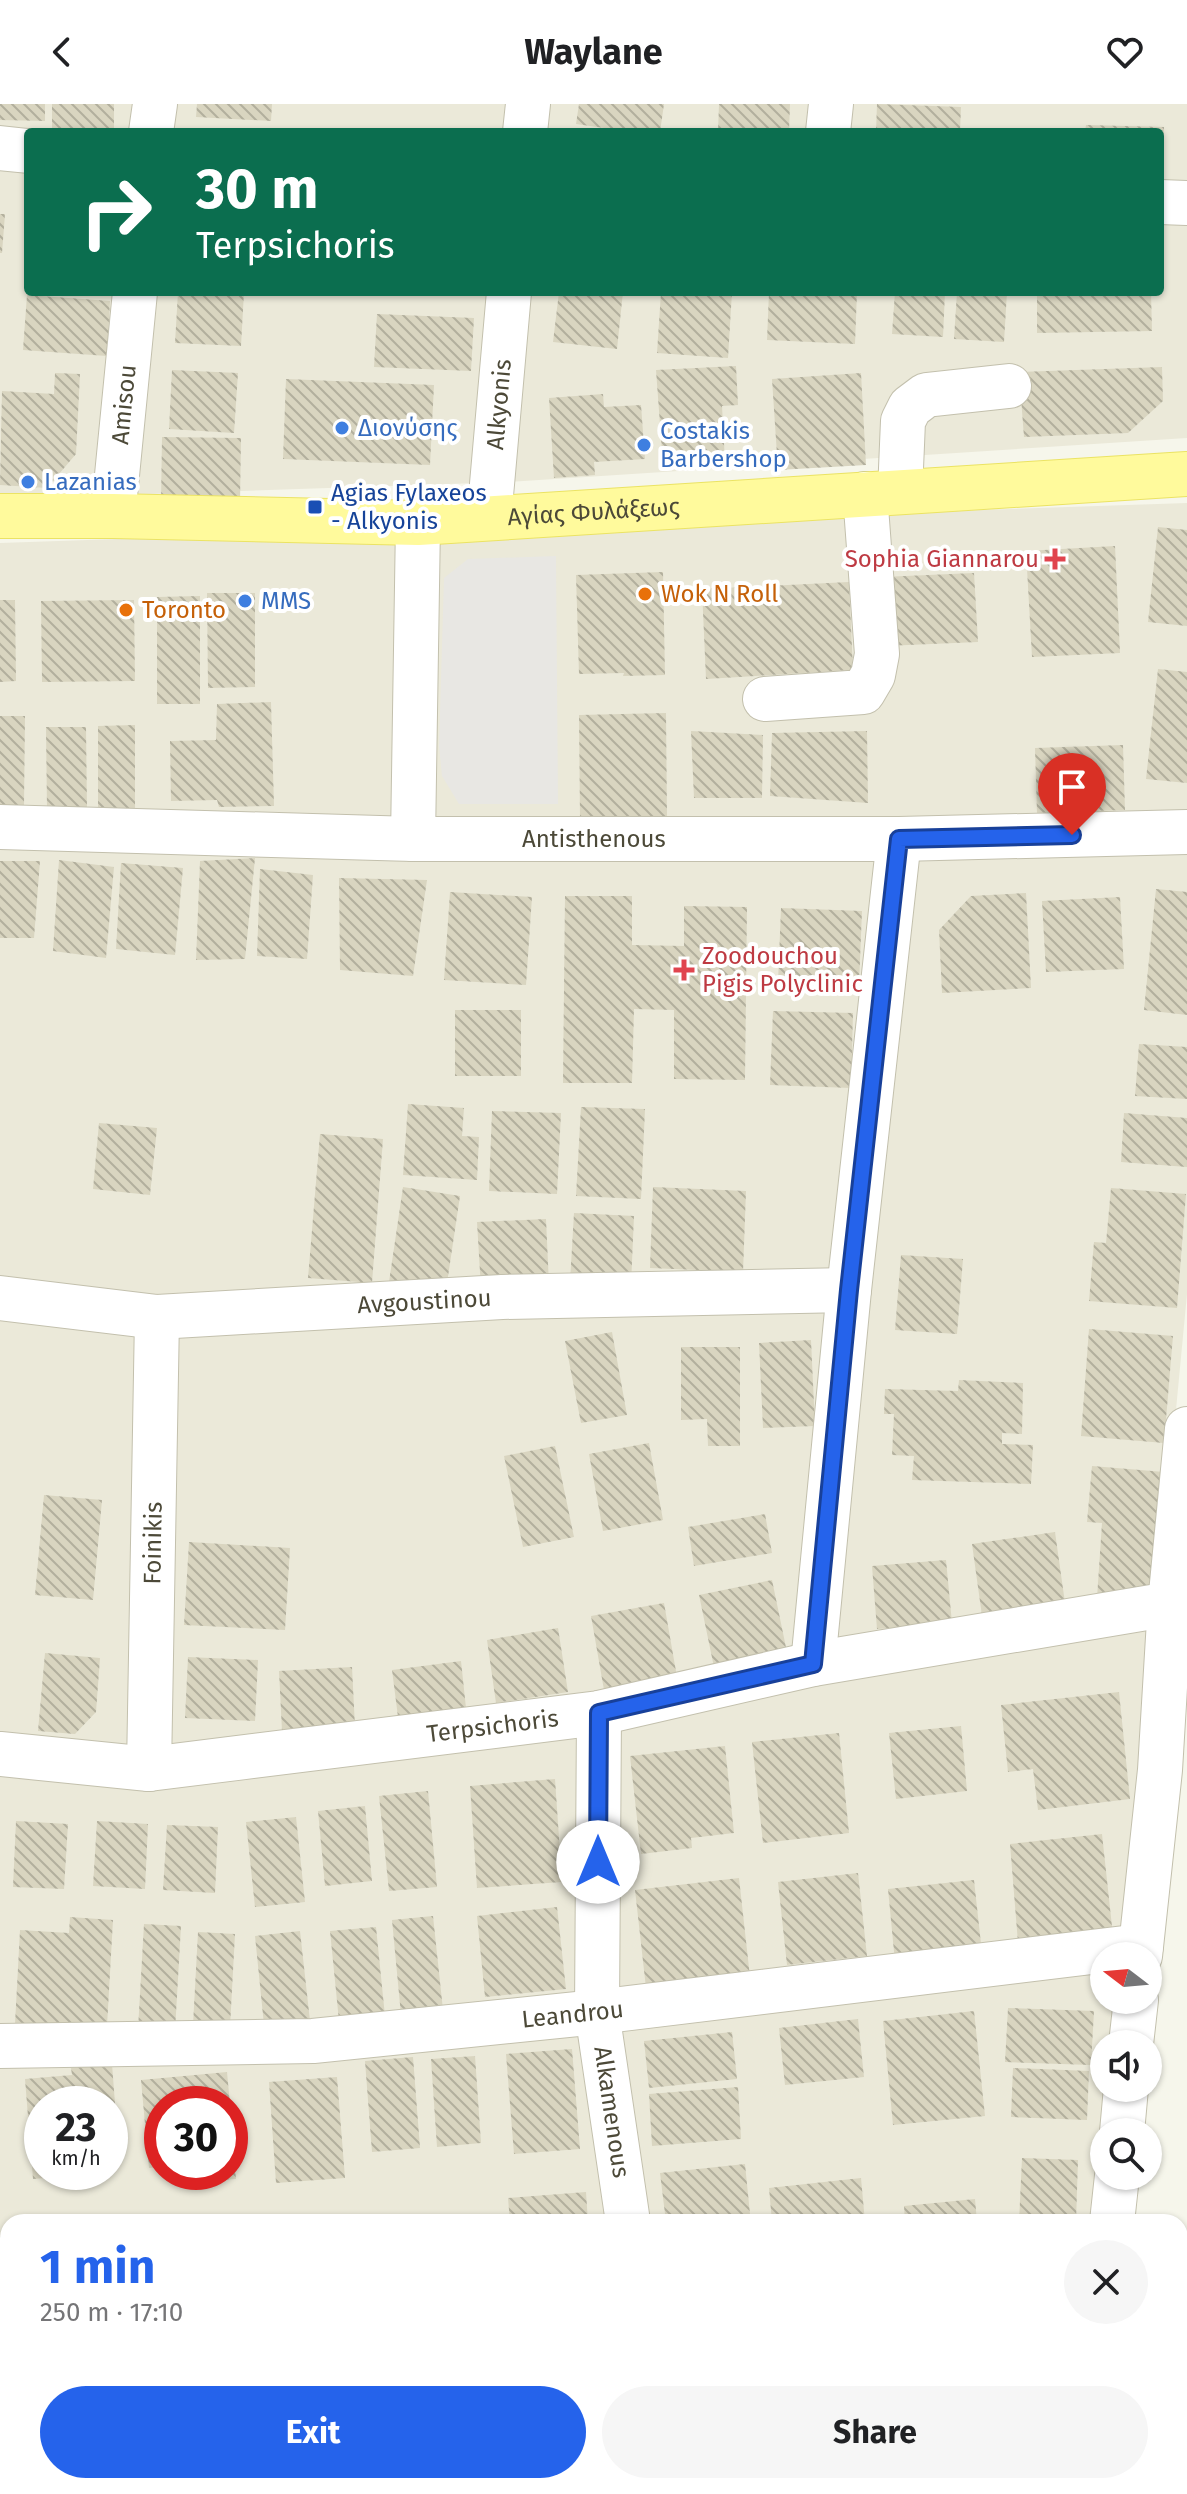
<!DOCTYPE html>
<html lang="en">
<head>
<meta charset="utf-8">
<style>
	:root { --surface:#fff; --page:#f6f6f6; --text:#202124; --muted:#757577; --accent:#2563eb }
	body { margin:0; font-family:"Fira Sans",sans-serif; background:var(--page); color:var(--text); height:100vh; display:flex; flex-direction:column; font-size:30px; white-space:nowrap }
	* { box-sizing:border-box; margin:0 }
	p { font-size:26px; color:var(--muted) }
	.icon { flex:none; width:44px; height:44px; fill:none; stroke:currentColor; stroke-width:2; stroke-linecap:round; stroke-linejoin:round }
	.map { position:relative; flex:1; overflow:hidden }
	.panel { position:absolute; left:0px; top:2110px; width:1188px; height:280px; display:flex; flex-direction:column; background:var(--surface); border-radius:24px 24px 0 0; box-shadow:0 2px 6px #0004 }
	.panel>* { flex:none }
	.top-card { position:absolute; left:24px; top:24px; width:1140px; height:168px; border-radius:8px; box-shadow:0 2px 6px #0004; background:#0b6e4f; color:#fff; overflow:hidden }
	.needle { width:52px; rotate:286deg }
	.buttons { position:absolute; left:1090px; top:1838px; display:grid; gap:16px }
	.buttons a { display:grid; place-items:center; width:72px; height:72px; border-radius:50%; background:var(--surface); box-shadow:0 2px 6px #0004; font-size:40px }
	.speed { position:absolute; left:24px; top:1982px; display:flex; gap:16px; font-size:40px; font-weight:700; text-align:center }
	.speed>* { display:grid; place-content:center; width:104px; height:104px; border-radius:50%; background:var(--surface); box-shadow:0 2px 6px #0004; line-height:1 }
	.speed small { font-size:20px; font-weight:400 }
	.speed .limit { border:12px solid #d22; background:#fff; color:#111 }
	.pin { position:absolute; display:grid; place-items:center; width:68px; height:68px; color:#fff; margin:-82px -34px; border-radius:50% 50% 50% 0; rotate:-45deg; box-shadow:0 0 8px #0007 }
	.pin .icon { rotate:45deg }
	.me { position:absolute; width:88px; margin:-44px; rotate:0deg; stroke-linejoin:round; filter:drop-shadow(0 0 6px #0008) }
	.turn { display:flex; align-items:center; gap:28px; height:168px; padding:0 40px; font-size:36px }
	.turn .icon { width:104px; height:104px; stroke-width:2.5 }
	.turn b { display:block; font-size:56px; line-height:68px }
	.round { display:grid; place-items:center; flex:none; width:84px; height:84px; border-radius:42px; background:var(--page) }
	.overview { display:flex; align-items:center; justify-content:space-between; height:136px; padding:0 40px }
	h1 { font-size:48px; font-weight:700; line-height:60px; color:var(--accent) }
	.button { display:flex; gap:16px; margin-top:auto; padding:16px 40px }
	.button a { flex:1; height:92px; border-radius:48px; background:var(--accent); color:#fff; font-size:32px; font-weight:700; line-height:92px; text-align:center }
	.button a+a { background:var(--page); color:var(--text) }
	header { display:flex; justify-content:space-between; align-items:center; height:104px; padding:0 40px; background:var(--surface); font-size:36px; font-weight:700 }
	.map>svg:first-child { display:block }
</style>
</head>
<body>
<header><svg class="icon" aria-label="back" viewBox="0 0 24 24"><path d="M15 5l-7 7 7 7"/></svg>Waylane<svg class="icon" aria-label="heart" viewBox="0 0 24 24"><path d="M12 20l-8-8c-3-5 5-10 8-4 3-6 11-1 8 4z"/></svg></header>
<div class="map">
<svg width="1187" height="2390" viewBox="0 0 1187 2390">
	<defs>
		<pattern id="building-back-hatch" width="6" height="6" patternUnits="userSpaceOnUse" patternTransform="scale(2)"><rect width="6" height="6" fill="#d9d5c0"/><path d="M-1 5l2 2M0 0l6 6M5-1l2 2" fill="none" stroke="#b2af9d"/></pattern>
	</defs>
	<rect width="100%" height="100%" fill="#f6f6eb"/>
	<!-- residential -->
	<path fill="#ebe9d9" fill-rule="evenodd" d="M0,0H1187V334L508,378L0,395ZM28,28H1160V188H28Z
		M1187,399V1190L1124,1852H1104V1896H1120L1116,1940H1104V2061L1099,2118H8V2239L0,2238V439ZM42,2000H110V2068H42ZM162,2000H230V2068H162Z
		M576,2382H1073V2390H608Z"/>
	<!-- parking -->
	<path fill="#e8e7e3" d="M556,452L558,700H459L442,672L439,642L444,474L468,455Z
		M8,2301V2382L7,2390H0V2303Z
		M1180,2354L1187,2355V2390H1143L1144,2382H1180Z
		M852,2382H1072L1071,2390H853Z"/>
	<!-- building -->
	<path fill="url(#building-back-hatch)" d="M0,0H45V17L0,16Z
		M52,0H114V24H52Z
		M197,0H272L271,17L196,13Z
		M579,0H664L660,28H603L604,24L576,20Z
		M719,0H790L789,28H718Z
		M877,0L961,3L960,28H876Z
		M1086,21L1164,23L1163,68H1160V28H1085Z
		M0,110H5L2,149H0Z
		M178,188H244L241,242L175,239Z
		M559,188H623L617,245L553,238Z
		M661,188H732L728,254L657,249Z
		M769,188H857L855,240L767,236Z
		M895,188H945L943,233L892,230Z
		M957,188H1007L1004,238L954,235Z
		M1037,188H1151L1152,227L1037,229Z
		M27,191L110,197L107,252L23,246Z
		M377,210L474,214L471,267L374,263Z
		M736,262L738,301L722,302L725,358L663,361L656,266Z
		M1162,263L1163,297L1128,329L1024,333L1019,268Z
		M172,266L238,269L234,329L169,325Z
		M55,269L80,270L76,350L47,384L0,381L2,287L54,290Z
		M861,269L866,361L778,366L772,275Z
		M286,275L434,281L430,361L283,355Z
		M603,290L604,303L641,301L645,355L594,358L595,371L554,374L549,294Z
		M162,333L241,334L240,399L161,398Z
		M1158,423L1187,426V522L1148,518Z
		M1115,442L1120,549L1032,553L1026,447Z
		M663,468L665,571L623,572L624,569L579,570L576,471Z
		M974,469L978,538L885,542L882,473Z
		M849,478L853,566L706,575L702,485Z
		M207,489H255V583L208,584Z
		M200,492V600H157V493Z
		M0,496H15L16,577L0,578Z
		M134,496L135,577L42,578L41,497Z
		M1158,565L1187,568V679L1146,675Z
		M271,598L274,702L219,703L217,696L171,697L170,637L216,636L217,600Z
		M666,609L667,714L580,715L579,611Z
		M0,612H25L24,701H0Z
		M135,621V710L98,711V622Z
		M46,623H86L87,705H47Z
		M691,627L763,631L762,694H694Z
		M867,627L868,699L770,692L772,629Z
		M1123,641L1125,706L1037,709L1035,644Z
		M255,754L245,855L196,856L200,757Z
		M59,756L114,763L106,854L53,847Z
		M0,757H40L34,834H0Z
		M121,759L183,764L175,851L116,845Z
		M260,765L313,771L307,855L257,852Z
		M339,774L427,776L413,872L340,866Z
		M1156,785L1187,788V911L1144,906Z
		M450,788L532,793L526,881L444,876Z
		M1026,789L1031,884L942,889L939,826L971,792Z
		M565,792H632V841L684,842V802L747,803L745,976L674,975V906L634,905L632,979H563Z
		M1120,793L1124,865L1046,868L1042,797Z
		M781,804L862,807L859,881L778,878Z
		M455,906H521V972H455Z
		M773,907L853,909L851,984L770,981Z
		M1139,940L1187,943V995L1135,992Z
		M408,1000L464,1004L462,1032L479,1033L477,1076L403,1071Z
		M581,1003L645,1005L641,1095L576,1092Z
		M492,1007L561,1009L557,1090L489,1087Z
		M1124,1009L1187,1014V1063L1121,1058Z
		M99,1019L157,1024L150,1091L93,1085Z
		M320,1030L383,1035L372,1179L308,1174Z
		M403,1083L460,1092L446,1186L389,1178Z
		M653,1083L746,1087L743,1168L650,1164Z
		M1111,1084L1186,1090L1177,1204L1089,1197L1094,1138L1106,1139Z
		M574,1109L634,1112L631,1181L570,1178Z
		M546,1115L549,1181L481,1185L477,1118Z
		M901,1151L963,1155L957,1230L895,1226Z
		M1089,1225L1173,1232L1164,1339L1081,1332Z
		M612,1228L627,1311L581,1319L565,1237Z
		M811,1236L815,1322L763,1324L759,1239Z
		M681,1243H740V1342H708L707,1315L681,1316Z
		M959,1276L1023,1279L1022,1330L1002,1329V1340L1033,1341L1031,1380L912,1376L914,1352L892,1351L894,1310H884L885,1285L958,1287Z
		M649,1339L663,1416L603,1427L589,1350Z
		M555,1342L574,1433L523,1443L504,1352Z
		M1092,1362L1164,1368L1151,1498L1097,1494L1102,1419L1087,1418Z
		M44,1391L102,1396L93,1496L35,1491Z
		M765,1410L772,1449L694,1462L688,1423Z
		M1055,1428L1066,1506L983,1519L972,1440Z
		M189,1438L290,1444L285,1526L184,1521Z
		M946,1456L952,1519L877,1525L872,1462Z
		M772,1476L788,1553L715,1568L699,1491Z
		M664,1499L677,1573L604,1586L591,1512Z
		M558,1524L568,1588L496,1599L487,1536Z
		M45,1549L100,1554L96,1608L75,1630L38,1627Z
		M188,1553L258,1556L255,1617L185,1614Z
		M461,1557L466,1604L398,1613L392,1566Z
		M352,1563L355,1623L282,1627L279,1567Z
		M1119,1588L1130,1695L1038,1706L1033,1665L1008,1668L1001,1601Z
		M961,1622L967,1687L896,1695L889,1629Z
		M839,1629L849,1729L763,1739L752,1638Z
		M725,1642L734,1729L691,1734L692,1744L641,1750L630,1652Z
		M555,1675L562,1778L477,1784L470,1682Z
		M428,1687L437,1783L389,1787L379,1692Z
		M365,1702L372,1777L325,1782L318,1707Z
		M296,1713L305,1798L255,1803L246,1718Z
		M16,1717L68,1720L64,1785L13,1783Z
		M97,1717L148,1720L145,1785L93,1782Z
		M167,1721L218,1723L215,1789L163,1786Z
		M1102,1730L1114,1841L1019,1851L1010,1740Z
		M858,1769L867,1852L787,1861L778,1778Z
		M739,1774L750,1873L646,1884L635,1786Z
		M974,1776L982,1849L895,1858L888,1785Z
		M557,1803L566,1885L485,1893L477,1812Z
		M433,1812L443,1906L401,1911L392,1816Z
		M70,1813L113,1816L107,1922L15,1920L20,1826L69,1829Z
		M144,1820L181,1822L175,1927L138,1925Z
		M376,1823L386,1922L340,1927L330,1827Z
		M300,1827L310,1917L264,1921L255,1832Z
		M198,1828L235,1830L230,1923L193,1921Z
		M1008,1904L1094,1907L1091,1961L1005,1958Z
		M974,1907L985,2012L893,2021L883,1917Z
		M858,1915L864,1973L785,1981L779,1924Z
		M732,1928L737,1975L649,1984L644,1937Z
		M572,1945L580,2045L514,2050L506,1950Z
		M475,1952L481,2039L437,2043L431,1955Z
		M413,1953L420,2044L372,2048L365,1957Z
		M112,1960L119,2052L110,2053V2000H42V2068H79V2071L33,2075L25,1975L72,1971L71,1964Z
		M1013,1964L1089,1967L1087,2016L1011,2013Z
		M227,1968L230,2000H162V2063L149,2064L141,1976Z
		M337,1973L345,2074L276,2079L269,1978Z
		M738,1983L741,2035L652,2042L649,1990Z
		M230,2031H232L236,2075L191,2078V2068H230Z
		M1022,2054L1078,2056L1076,2118H1019Z
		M745,2060L750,2110L666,2118L660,2069Z
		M861,2074L865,2118H772L769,2084Z
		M586,2088L588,2118H510L508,2094Z
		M975,2095L977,2118H905L904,2102Z
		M0,2132L8,2134V2211L0,2209Z
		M1180,2240H1187V2332L1180,2331Z
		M16,2382H58L56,2390H14Z
		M96,2382H139L137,2390H94Z
		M164,2382H208L206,2390H162Z
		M233,2382H244L273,2390H231Z
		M699,2382H742V2390H708Z
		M748,2382H818L819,2390H748Z"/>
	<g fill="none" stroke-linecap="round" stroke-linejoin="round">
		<defs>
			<g id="minor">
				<path d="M151,28L155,0"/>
				<path d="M525,28L528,0"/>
				<path d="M828,28L831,0"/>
				<path d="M0,44L28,47"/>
				<path d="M1160,98L1187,99"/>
				<path d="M900,388L903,317L910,303L926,291L1009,282"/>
				<path id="s1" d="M113,412L135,188"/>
				<path id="s2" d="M489,414L509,188"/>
				<path d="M765,595L863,588L873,571L877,550L865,390"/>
				<path id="s3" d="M0,723L413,735H899L1187,728"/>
				<path d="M413,735L418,419"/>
				<path id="s4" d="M0,1194L157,1213L502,1193L849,1186"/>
				<path d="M813,1560L849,1186L899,735"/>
				<path id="s5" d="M599,1609L597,1908L628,2118"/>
				<path id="s6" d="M0,1650L149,1665L599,1609L813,1560L1170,1500"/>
				<path id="s7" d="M149,1665L157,1213"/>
				<path d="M1140,1852L1160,1666L1170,1500L1187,1325"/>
				<path d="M1131,1940L1136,1896"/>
				<path id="s8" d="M0,1942L313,1937L597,1908L1141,1842"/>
				<path d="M1122,2028L1126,1984"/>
				<path d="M1112,2118L1117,2072"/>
				<path d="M1180,2177H1187"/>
				<path d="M0,2256L8,2258"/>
				<path d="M491,2382L522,2390"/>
				<path d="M639,2390V2382"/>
				<path d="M1094,2390V2382"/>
			</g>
			<g id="major">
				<path id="s9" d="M0,412H113L418,419L1187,370"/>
			</g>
		</defs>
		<!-- minor casing -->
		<use href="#minor" stroke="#c3c0ad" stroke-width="46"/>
		<!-- major casing -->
		<use href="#major" stroke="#ebe364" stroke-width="46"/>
		<!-- minor -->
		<use href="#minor" stroke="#fff" stroke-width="44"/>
		<!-- major -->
		<use href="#major" stroke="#fffa9c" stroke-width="44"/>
	</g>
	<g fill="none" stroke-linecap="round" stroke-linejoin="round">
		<defs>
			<path id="route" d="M598,1758L599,1609L813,1560L849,1186L899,735L1072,731"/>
		</defs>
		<!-- route casing -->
		<use href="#route" stroke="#184099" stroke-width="20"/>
		<!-- route -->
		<use href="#route" stroke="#2563eb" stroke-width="14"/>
	</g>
	<!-- markers -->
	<g fill="#3f7fe0" stroke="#fff" stroke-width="3">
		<circle cx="342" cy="324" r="8"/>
		<circle cx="644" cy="341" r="8"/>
		<circle cx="28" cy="378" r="8"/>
		<circle cx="245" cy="497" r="8"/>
	</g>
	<rect fill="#1a4fb4" stroke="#fff" stroke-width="3" x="307" y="395" width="16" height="16" rx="4"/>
	<g fill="#e0444e" stroke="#fff" stroke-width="3">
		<path d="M1051 443h8v8h8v8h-8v8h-8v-8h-8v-8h8z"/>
		<path d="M680 854h8v8h8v8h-8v8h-8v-8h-8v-8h8z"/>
	</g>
	<g fill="#e8710a" stroke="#fff" stroke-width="3">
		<circle cx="645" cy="490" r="8"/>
		<circle cx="126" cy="506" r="8"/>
	</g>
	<g text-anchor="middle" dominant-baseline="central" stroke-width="8" stroke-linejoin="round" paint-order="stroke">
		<!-- street labels -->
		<g font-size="24" fill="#4c4938" stroke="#fff">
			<text stroke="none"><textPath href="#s1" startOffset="112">Amisou</textPath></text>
			<text stroke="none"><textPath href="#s2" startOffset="114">Alkyonis</textPath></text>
			<text stroke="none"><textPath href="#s9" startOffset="594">Αγίας Φυλάξεως</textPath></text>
			<text stroke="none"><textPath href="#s3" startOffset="594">Antisthenous</textPath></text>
			<text stroke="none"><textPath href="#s4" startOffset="426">Avgoustinou</textPath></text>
			<text stroke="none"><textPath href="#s7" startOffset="226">Foinikis</textPath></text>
			<text stroke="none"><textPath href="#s6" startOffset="496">Terpsichoris</textPath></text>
			<text stroke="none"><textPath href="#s8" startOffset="574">Leandrou</textPath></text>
			<text stroke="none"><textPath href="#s5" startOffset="400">Alkamenous</textPath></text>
		</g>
		<!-- shop labels -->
		<g font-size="24" fill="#366cbe" stroke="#fff" text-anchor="start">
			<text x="358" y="324">Διονύσης</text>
			<text x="660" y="327">Costakis<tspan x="660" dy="28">Barbershop</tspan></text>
			<text x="44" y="378">Lazanias</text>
			<text x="261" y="497">MMS</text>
		</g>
		<!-- transit labels -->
		<g font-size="24" fill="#164399" stroke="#fff" text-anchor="start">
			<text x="331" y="389">Agias Fylaxeos<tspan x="331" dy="28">- Alkyonis</tspan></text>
		</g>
		<!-- health labels -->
		<g font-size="24" fill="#be3a42" stroke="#fff" text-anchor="end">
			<text x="1039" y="455">Sophia Giannarou</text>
			<text x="702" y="852" text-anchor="start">Zoodouchou<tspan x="702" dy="28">Pigis Polyclinic</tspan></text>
		</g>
		<!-- food labels -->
		<g font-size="24" fill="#c56008" stroke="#fff" text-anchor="start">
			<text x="661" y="490">Wok N Roll</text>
			<text x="142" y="506">Toronto</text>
		</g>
	</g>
</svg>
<div class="buttons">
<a><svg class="needle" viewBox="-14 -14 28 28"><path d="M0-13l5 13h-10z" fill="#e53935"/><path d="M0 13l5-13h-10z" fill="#757577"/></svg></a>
<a><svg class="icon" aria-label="sound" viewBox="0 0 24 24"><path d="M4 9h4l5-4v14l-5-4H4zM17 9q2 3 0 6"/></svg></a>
<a><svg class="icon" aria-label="search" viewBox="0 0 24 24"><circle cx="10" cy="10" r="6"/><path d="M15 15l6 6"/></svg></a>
</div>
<div class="speed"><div>23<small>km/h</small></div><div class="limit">30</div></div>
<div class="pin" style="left:1072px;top:731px;background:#d93025"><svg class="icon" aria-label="arrive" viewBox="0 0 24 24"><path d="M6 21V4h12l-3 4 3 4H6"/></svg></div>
<svg class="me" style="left:598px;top:1758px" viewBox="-20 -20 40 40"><circle r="19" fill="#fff"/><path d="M0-13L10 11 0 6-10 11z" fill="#2563eb"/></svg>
<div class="top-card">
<div class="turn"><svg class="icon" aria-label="right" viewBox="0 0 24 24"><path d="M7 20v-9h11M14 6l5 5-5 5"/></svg><div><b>30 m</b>Terpsichoris</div></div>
</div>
<section class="panel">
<div class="overview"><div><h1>1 min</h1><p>250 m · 17:10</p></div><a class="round"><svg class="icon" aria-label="close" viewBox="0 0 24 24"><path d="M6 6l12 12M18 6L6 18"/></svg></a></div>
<div class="button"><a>Exit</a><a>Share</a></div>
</section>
</div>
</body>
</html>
